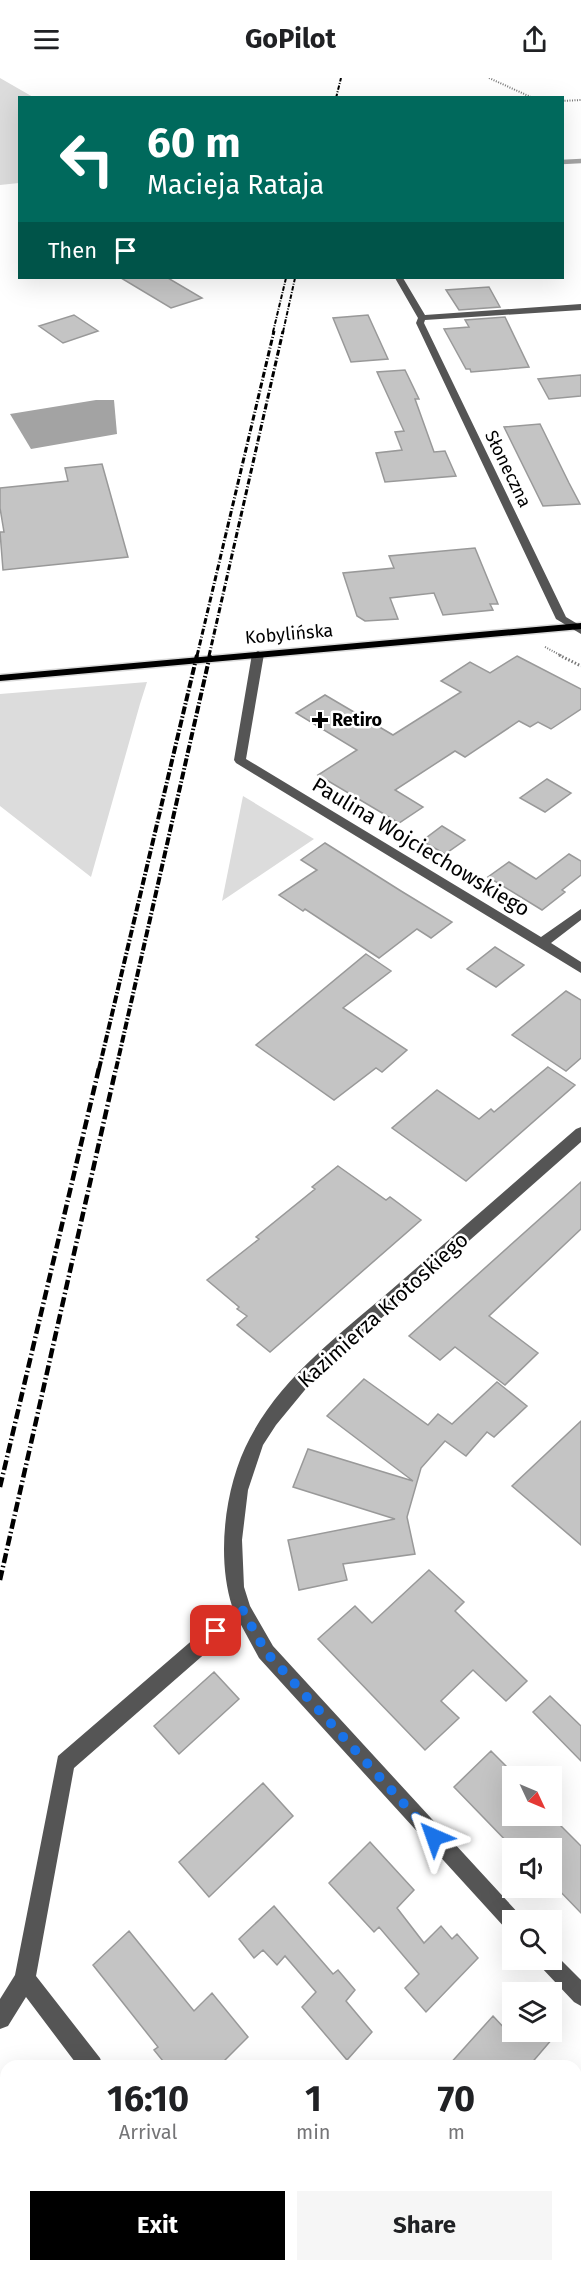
<!DOCTYPE html>
<html lang="en">
<head>
<meta charset="utf-8">
<style>
	:root { --surface:#fff; --page:#f6f6f6; --text:#202124; --muted:#757577; --accent:#000 }
	body { margin:0; font-family:"Fira Sans",sans-serif; background:var(--page); color:var(--text); height:100vh; display:flex; flex-direction:column; font-size:22px; white-space:nowrap }
	* { box-sizing:border-box; margin:0 }
	p { font-size:20px; color:var(--muted) }
	.icon { flex:none; width:33px; height:33px; fill:none; stroke:currentColor; stroke-width:2; stroke-linecap:round; stroke-linejoin:round }
	.map { position:relative; flex:1; overflow:hidden }
	.drawer { position:absolute; left:0px; top:1982px; width:582px; height:212px; display:flex; flex-direction:column; background:var(--surface); border-radius:18px 18px 0 0; box-shadow:0 6px 24px #0002 }
	.drawer>* { flex:none }
	.hud { position:absolute; left:18px; top:18px; width:546px; height:183px; border-radius:0px; box-shadow:0 6px 24px #0002; background:#00695c; color:#fff; overflow:hidden }
	.needle { width:39px; rotate:134deg }
	.fabs { position:absolute; left:502px; top:1688px; display:grid; gap:12px }
	.fabs a { display:grid; place-items:center; width:60px; height:60px; border-radius:0px; background:var(--surface); box-shadow:0 6px 24px #0002; font-size:30px }
	.pin { position:absolute; display:grid; place-items:center; width:51px; height:51px; color:#fff; margin:-26px; border-radius:12px; box-shadow:0 3px 9px #0006 }
	.me { position:absolute; width:66px; margin:-33px; rotate:317deg; stroke-linejoin:round; filter:drop-shadow(0 0 4px #0008) }
	.turn { display:flex; align-items:center; gap:21px; height:126px; padding:0 30px; font-size:27px }
	.turn .icon { width:78px; height:78px; stroke-width:2.5 }
	.turn b { display:block; font-size:42px; line-height:51px }
	.then { display:flex; align-items:center; height:57px; padding:0 30px; background:#0003; gap:12px; font-size:22px }
	.eta { display:flex; justify-content:space-evenly; align-items:center; height:102px; text-align:center }
	.eta b { font-size:36px; font-weight:700; line-height:42px }
	.cta { display:flex; gap:12px; margin-top:auto; padding:12px 30px }
	.cta a { flex:1; height:69px; border-radius:0px; background:var(--accent); color:#fff; font-size:24px; font-weight:700; line-height:69px; text-align:center }
	.cta a+a { background:var(--page); color:var(--text) }
	header { display:flex; justify-content:space-between; align-items:center; height:78px; padding:0 30px; background:var(--surface); font-size:27px; font-weight:700 }
	.map>svg:first-child { display:block }
</style>
</head>
<body>
<header><svg class="icon" aria-label="menu" viewBox="0 0 24 24"><path d="M4 6h16M4 12h16M4 18h16"/></svg>GoPilot<svg class="icon" aria-label="share" viewBox="0 0 24 24"><path d="M12 15V3M7 8l5-5 5 5M5 13v7h14v-7"/></svg></header>
<div class="map">
<svg width="581" height="2192" viewBox="0 0 581 2192">
	<rect width="100%" height="100%" fill="#fff"/>
	<!-- green -->
	<path fill="#dcdcdc" d="M0,0L33,19L20,20L19,105L0,107Z
		M147,604L140,626L91,799L0,728V616Z
		M243,718L314,761L222,823Z"/>
	<!-- water -->
	<path fill="#a3a3a3" d="M96,322H114L117,356L31,371L10,336Z"/>
	<g fill="none" stroke-linecap="round" stroke-linejoin="round">
		<!-- stream -->
		<path stroke="#a3a3a3" stroke-width="4.5" d="M562,84L581,83"/>
	</g>
	<!-- building -->
	<path fill="#c4c4c4" stroke="#999" stroke-width="1.5" d="M121,200H168L202,220L171,230Z
		M489,209L500,229L459,232L446,212Z
		M74,237L98,253L63,265L39,248Z
		M368,237L388,281L351,284L333,240Z
		M505,239L529,289L471,294L470,291H466L444,251L469,249L465,242Z
		M405,292L419,321H415L434,374L445,373L456,398L385,404L376,375L402,372L395,354L404,353L377,294Z
		M581,297V318L549,321L538,301Z
		M540,346L569,405L580,426L543,428L504,349Z
		M102,386L128,479L3,492L0,454H4L0,430V410L68,403L65,390Z
		M475,470L498,526H490L493,532L443,537L434,515L390,520L398,541L365,543L357,538L343,495L394,490L389,478Z
		M517,578L581,611V631L551,651L538,644L530,649L519,643L465,679L455,673L395,712L423,729L399,745L318,697L357,672L296,635L325,617L393,657L461,614L441,603L470,584L490,595Z
		M547,701L571,715L545,734L520,720Z
		M442,748L465,762L445,776L422,763Z
		M325,765L401,813L452,844L431,860L417,851L379,880L305,831L303,833L279,817L317,792L301,782Z
		M569,776L581,783V797L562,812L565,814L542,832L488,799L509,784L536,801Z
		M495,869L524,887L496,909L467,891Z
		M366,876L391,893L343,930L407,972L382,994L376,990L334,1022L256,967Z
		M566,913L581,922V980L566,993L512,957Z
		M548,989L575,1007L466,1103L392,1050L437,1012L479,1041L491,1031L494,1034Z
		M338,1088L386,1122L390,1119L421,1142L270,1274L237,1247L247,1238L237,1231L239,1229L207,1202L259,1161L256,1159L315,1111L312,1109Z
		M581,1104V1151L489,1238L538,1275L505,1307L455,1269L440,1282L409,1258Z
		M364,1301L428,1347L438,1336L452,1346L497,1304L527,1328L494,1359L487,1354L466,1378L445,1363L421,1390L407,1439L415,1476L343,1486L347,1502L299,1512L288,1462L395,1441L293,1409L308,1371L413,1403L327,1338Z
		M581,1343V1467L512,1408Z
		M429,1492L464,1524L455,1533L527,1603L506,1623L473,1592L441,1623L459,1640L425,1672L318,1561L355,1528L372,1545Z
		M214,1594L239,1621L179,1676L154,1648Z
		M550,1618L581,1648V1683L533,1634Z
		M491,1673L516,1698H513V1737H550L581,1768V1835L552,1805V1770H513L454,1709Z
		M263,1705L293,1738L209,1819L179,1784Z
		M370,1764L414,1812L397,1830L424,1865L441,1848L452,1861L457,1856L478,1880L426,1934L405,1910L419,1896L379,1849L374,1854L329,1805Z
		M274,1828L333,1896L338,1892L355,1912L346,1923L372,1954L347,1982L302,1929L316,1914L285,1878L277,1887L263,1872L254,1880L239,1861Z
		M129,1853L194,1933L212,1915L248,1959L219,1988H167L154,1972L158,1969L93,1887Z
		M493,1938L507,1953H559L529,1988H448Z"/>
	<g fill="none" stroke-linecap="round" stroke-linejoin="round">
		<defs>
			<path id="major" d="M581,545V551L0,603V597Z"/>
		</defs>
		<!-- major casing -->
		<use href="#major" stroke="#dbdbdb" stroke-width="3"/>
		<!-- path-far1 -->
		<path stroke="#777" stroke-width="2" stroke-dasharray="1 1.5" stroke-linecap="butt" d="M489,0L533,20
			M562,23L581,22
			M545,569L562,578"/>
		<!-- path -->
		<path stroke="#777" stroke-width="3" stroke-dasharray="1.5 2" stroke-linecap="butt" d="M559,577L581,588"/>
		<!-- minor -->
		<path fill="#555" fill-rule="evenodd" d="M395,200H403L425,237L581,226V232L425,242L424,245L566,539L581,548V556L556,541L416,245L418,240Z
			M258,573L264,576L246,681L541,859L581,831V842L551,865L581,884V895L236,685L234,682L252,576Z
			M581,1049V1064L318,1296L276,1347L263,1367L248,1412L242,1462L244,1509L250,1528L273,1568L520,1837L522,1842H513V1854L506,1851L259,1580L240,1545L74,1690L36,1898L100,1980L103,1988H78L26,1919L8,1948L0,1951V1921L15,1897L58,1678L232,1528C216,1478 225,1406 250,1360C281,1300 340,1256 390,1213C452,1159 514,1105 576,1051Z
			M552,1873L581,1902V1928L574,1924L540,1888L537,1881H552Z
			M226,2187H253L250,2192H224Z"/>
		<!-- major -->
		<use href="#major" fill="#000" fill-rule="evenodd"/>
		<!-- rail-far3 -->
		<path stroke="#000" stroke-width="2" stroke-dasharray="4.5 1.5 1 1.5" stroke-linecap="butt" d="M336,20L341,0
			M273,254L286,200
			M283,254L295,200"/>
		<!-- rail-far2 -->
		<path stroke="#000" stroke-width="3" stroke-dasharray="6 2 1 2" stroke-linecap="butt" d="M197,578L274,253
			M209,578L283,253"/>
		<!-- rail-far1 -->
		<path stroke="#000" stroke-width="4" stroke-dasharray="8 2 1.5 2" stroke-linecap="butt" d="M99,991L197,577
			M116,991L210,577"/>
		<!-- rail -->
		<path stroke="#000" stroke-width="4.5" stroke-dasharray="10 3 1.5 3" stroke-linecap="butt" d="M0,1409L99,990
			M0,1502L116,990"/>
	</g>
	<g fill="none" stroke-linecap="round" stroke-linejoin="round">
		<!-- route -->
		<path stroke="#1a73e8" stroke-width="10" stroke-dasharray="0 18" d="M216,1553L242,1531L266,1574L434,1759"/>
	</g>
	<!-- markers -->
	<path fill="#000" stroke="#fff" stroke-width="2" d="M317 633h6v6h6v6h-6v6h-6v-6h-6v-6h6z"/>
	<g text-anchor="middle" dominant-baseline="central" stroke-width="5" stroke-linejoin="round" paint-order="stroke">
		<!-- far-street labels -->
		<g font-size="18" fill="#000" stroke="#fff">
			<text transform="translate(508 391) rotate(64)">Słoneczna</text>
			<text transform="translate(289 556) rotate(-5)">Kobylińska</text>
		</g>
		<!-- far-poi labels -->
		<g font-size="18" font-weight="bold" fill="#000" stroke="#fff" text-anchor="start">
			<text x="332" y="642">Retiro</text>
		</g>
		<!-- street labels -->
		<g font-size="21" fill="#000" stroke="#fff">
			<text transform="translate(421 769) rotate(31)">Paulina Wojciechowskiego</text>
			<text transform="translate(383 1232) rotate(-42)">Kazimierza Krotoskiego</text>
		</g>
	</g>
</svg>
<div class="fabs">
<a><svg class="needle" viewBox="-14 -14 28 28"><path d="M0-13l5 13h-10z" fill="#e53935"/><path d="M0 13l5-13h-10z" fill="#757577"/></svg></a>
<a><svg class="icon" aria-label="sound" viewBox="0 0 24 24"><path d="M4 9h4l5-4v14l-5-4H4zM17 9q2 3 0 6"/></svg></a>
<a><svg class="icon" aria-label="search" viewBox="0 0 24 24"><circle cx="10" cy="10" r="6"/><path d="M15 15l6 6"/></svg></a>
<a><svg class="icon" aria-label="layers" viewBox="0 0 24 24"><path d="M12 4l9 5-9 5-9-5zM3 14l9 5 9-5"/></svg></a>
</div>
<div class="pin" style="left:216px;top:1553px;background:#d93025"><svg class="icon" aria-label="arrive" viewBox="0 0 24 24"><path d="M6 21V4h12l-3 4 3 4H6"/></svg></div>
<svg class="me" style="left:434px;top:1759px" viewBox="-20 -20 40 40"><path d="M0-17L14 15 0 8-14 15z" fill="#1a73e8" stroke="#fff" stroke-width="4"/></svg>
<div class="hud">
<div class="turn"><svg class="icon" aria-label="left" viewBox="0 0 24 24"><path d="M17 20v-9H6M10 6l-5 5 5 5"/></svg><div><b>60 m</b>Macieja Rataja</div></div>
<div class="then">Then<svg class="icon" aria-label="arrive" viewBox="0 0 24 24"><path d="M6 21V4h12l-3 4 3 4H6"/></svg></div>
</div>
<section class="drawer">
<div class="eta">
<div><b>16:10</b><p>Arrival</p></div>
<div><b>1</b><p>min</p></div>
<div><b>70</b><p>m</p></div>
</div>
<div class="cta"><a>Exit</a><a>Share</a></div>
</section>
</div>
</body>
</html>
